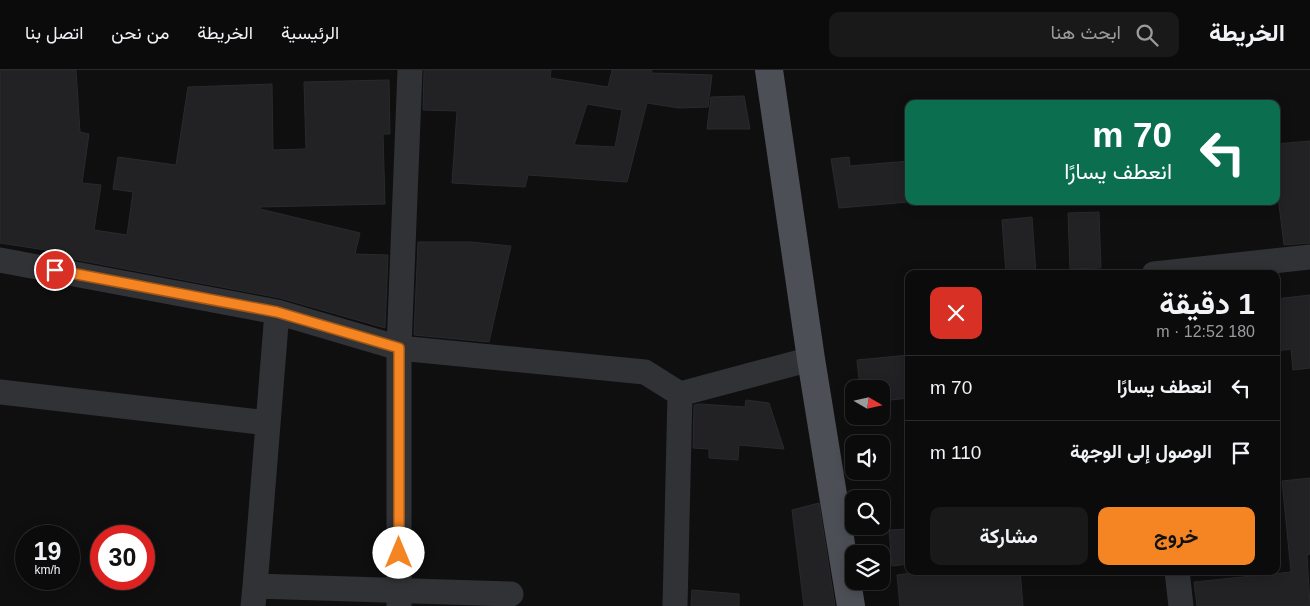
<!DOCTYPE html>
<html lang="ar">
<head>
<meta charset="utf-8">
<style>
	:root { --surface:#0b0b0c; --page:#19191a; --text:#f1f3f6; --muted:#9a9b9d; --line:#2b2b2d; --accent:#f58522 }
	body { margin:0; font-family:Arial,Vazirmatn,sans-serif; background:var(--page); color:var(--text); direction:rtl; height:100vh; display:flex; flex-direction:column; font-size:19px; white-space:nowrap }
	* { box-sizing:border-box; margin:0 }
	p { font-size:16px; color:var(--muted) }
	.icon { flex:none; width:28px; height:28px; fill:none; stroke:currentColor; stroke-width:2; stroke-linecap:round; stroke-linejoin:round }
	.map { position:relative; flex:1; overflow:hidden; direction:ltr }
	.panel { position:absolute; left:905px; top:200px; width:375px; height:305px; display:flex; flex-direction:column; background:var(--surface); border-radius:10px; box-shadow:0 2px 12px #0003,0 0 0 1px var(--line); direction:rtl }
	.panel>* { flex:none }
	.top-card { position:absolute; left:905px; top:30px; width:375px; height:105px; border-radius:10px; box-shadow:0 2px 12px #0003,0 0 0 1px var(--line); direction:rtl; background:#0b6e4f; color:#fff; overflow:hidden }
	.needle { width:32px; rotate:99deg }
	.controls { position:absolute; left:845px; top:310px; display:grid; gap:10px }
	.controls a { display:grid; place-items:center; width:45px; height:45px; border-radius:10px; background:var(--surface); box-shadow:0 2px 12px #0003,0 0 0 1px var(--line); font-size:25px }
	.speed { position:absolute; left:15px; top:455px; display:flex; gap:10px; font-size:25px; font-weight:700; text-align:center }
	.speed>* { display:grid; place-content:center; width:65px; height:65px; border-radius:50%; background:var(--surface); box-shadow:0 2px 12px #0003,0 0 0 1px var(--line); line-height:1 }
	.speed small { font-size:12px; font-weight:400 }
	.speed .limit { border:8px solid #d22; background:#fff; color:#111 }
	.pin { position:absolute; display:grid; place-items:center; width:42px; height:42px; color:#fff; margin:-21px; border:2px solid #fff; border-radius:50%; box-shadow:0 1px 5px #0007 }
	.me { position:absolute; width:55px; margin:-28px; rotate:0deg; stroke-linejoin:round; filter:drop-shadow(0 0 4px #0008) }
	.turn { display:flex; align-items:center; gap:18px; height:105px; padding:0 25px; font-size:22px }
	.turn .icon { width:65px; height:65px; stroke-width:2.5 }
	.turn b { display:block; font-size:35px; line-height:42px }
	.round { display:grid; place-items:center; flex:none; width:52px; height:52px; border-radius:10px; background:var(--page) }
	.head { display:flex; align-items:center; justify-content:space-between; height:85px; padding:0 25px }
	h1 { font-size:30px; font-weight:700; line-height:38px }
	.button { display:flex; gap:10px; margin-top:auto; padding:10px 25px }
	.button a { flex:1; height:58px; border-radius:10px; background:var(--accent); color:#111; font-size:20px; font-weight:700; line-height:58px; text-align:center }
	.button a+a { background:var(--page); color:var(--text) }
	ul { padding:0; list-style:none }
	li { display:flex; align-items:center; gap:15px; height:65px; padding:0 25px; border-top:1px solid var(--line) }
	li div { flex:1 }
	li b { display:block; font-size:19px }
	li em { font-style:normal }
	header { display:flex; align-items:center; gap:30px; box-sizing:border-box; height:70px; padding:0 25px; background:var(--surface); border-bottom:1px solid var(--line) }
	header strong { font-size:24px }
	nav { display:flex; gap:28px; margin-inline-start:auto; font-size:18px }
	.search { width:350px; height:45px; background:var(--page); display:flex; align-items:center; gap:12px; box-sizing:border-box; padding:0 18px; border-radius:10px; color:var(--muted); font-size:19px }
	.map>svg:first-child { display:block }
</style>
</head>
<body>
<header>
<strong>الخريطة</strong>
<div class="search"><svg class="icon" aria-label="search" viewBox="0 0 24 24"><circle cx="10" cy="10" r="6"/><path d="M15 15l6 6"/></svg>ابحث هنا</div>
<nav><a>الرئيسية</a><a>الخريطة</a><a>من نحن</a><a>اتصل بنا</a></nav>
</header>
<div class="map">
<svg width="1310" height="536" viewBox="0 0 1310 536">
	<rect width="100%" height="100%" fill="#0f0f10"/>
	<!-- building -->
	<path fill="#222225" stroke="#292a2d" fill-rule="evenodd" d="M0,0H76L80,62L89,64L82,113L101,115L94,160L127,165L133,122L113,119L118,87L176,95L188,17L272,14L273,80L306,79L304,12L389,10L390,64H383L385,134L260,137V139L360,163L355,184L388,185L385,258L280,228L51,185L52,181L0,173Z
		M424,0H551L550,8L608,17L612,0H652L651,3L712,5L708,37L679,38L647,33L627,112L528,105L525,117L452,113L457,41L423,40ZM587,34L622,40L615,77L574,75Z
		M744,26L750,59H707L711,27Z
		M1310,71V173L1284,175L1276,110V74Z
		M849,87L850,96L909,91V132L839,138L831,89Z
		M1099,142L1101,198L1070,199L1068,143Z
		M1032,147L1036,204H1006L1002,150Z
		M418,172H471L511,176L489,272L414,265Z
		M1310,225V298L1293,300L1291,279L1276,281V229Z
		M909,285V328L881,331V319H860L857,290Z
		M746,330L769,333L784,379L739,375L738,390L709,388V379L693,378L694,335L700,334L745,337Z
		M1310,408V484L1307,485L1310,536H1197L1194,512L1291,502L1282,411Z
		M819,433L835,536H804L792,440Z
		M909,459V494L892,496L889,460Z
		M927,501H1020L1023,536H900L897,505Z
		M692,520L739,524V536H691Z"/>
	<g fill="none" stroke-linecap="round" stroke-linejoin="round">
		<!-- minor -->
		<path stroke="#303235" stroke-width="25" d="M0,190L277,242L399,278L645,302L680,324
			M1154,204L1310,187
			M0,322L268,353
			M1177,501L1181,536
			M255,516L277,242
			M253,536L255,516L511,524
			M399,536V278L410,0
			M675,536L680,324L811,289"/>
		<!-- major -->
		<path stroke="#4c4f55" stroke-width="28" d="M769,0L811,289L851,536"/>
	</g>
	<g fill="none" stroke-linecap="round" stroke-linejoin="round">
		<defs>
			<path id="route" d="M55,200L277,242L399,278V483"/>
		</defs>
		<!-- route casing -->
		<use href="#route" stroke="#9f5616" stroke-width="12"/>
		<!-- route -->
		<use href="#route" stroke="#f58522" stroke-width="9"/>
	</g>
</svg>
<div class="controls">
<a><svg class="needle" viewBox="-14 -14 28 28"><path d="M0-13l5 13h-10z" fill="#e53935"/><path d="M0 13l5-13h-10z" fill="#9a9b9d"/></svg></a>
<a><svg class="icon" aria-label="sound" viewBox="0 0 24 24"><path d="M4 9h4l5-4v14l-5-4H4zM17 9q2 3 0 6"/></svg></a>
<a><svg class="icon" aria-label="search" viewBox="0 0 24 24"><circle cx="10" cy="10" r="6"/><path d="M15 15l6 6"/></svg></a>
<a><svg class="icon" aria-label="layers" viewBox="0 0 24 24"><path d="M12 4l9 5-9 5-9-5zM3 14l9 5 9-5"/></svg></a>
</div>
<div class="speed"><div>19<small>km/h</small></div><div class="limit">30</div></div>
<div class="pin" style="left:55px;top:200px;background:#d93025"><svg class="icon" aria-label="arrive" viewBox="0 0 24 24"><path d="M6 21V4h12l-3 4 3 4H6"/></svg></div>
<svg class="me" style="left:399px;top:483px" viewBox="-20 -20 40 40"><circle r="19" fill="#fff"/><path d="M0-13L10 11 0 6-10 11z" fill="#f58522"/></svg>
<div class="top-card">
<div class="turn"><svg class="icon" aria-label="left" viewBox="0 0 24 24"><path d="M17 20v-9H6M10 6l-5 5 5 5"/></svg><div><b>70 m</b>انعطف يسارًا</div></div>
</div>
<section class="panel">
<div class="head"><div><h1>1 دقيقة</h1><p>180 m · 12:52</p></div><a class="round" style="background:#d93025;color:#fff"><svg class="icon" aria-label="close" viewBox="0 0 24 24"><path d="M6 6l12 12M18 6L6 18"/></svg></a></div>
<ul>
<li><svg class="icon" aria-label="left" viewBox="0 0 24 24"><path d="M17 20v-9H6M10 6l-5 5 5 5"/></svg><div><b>انعطف يسارًا</b></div><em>70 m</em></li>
<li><svg class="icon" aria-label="arrive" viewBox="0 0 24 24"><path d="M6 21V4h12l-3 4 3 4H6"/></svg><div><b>الوصول إلى الوجهة</b></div><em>110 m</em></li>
</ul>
<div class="button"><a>خروج</a><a>مشاركة</a></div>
</section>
</div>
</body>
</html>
